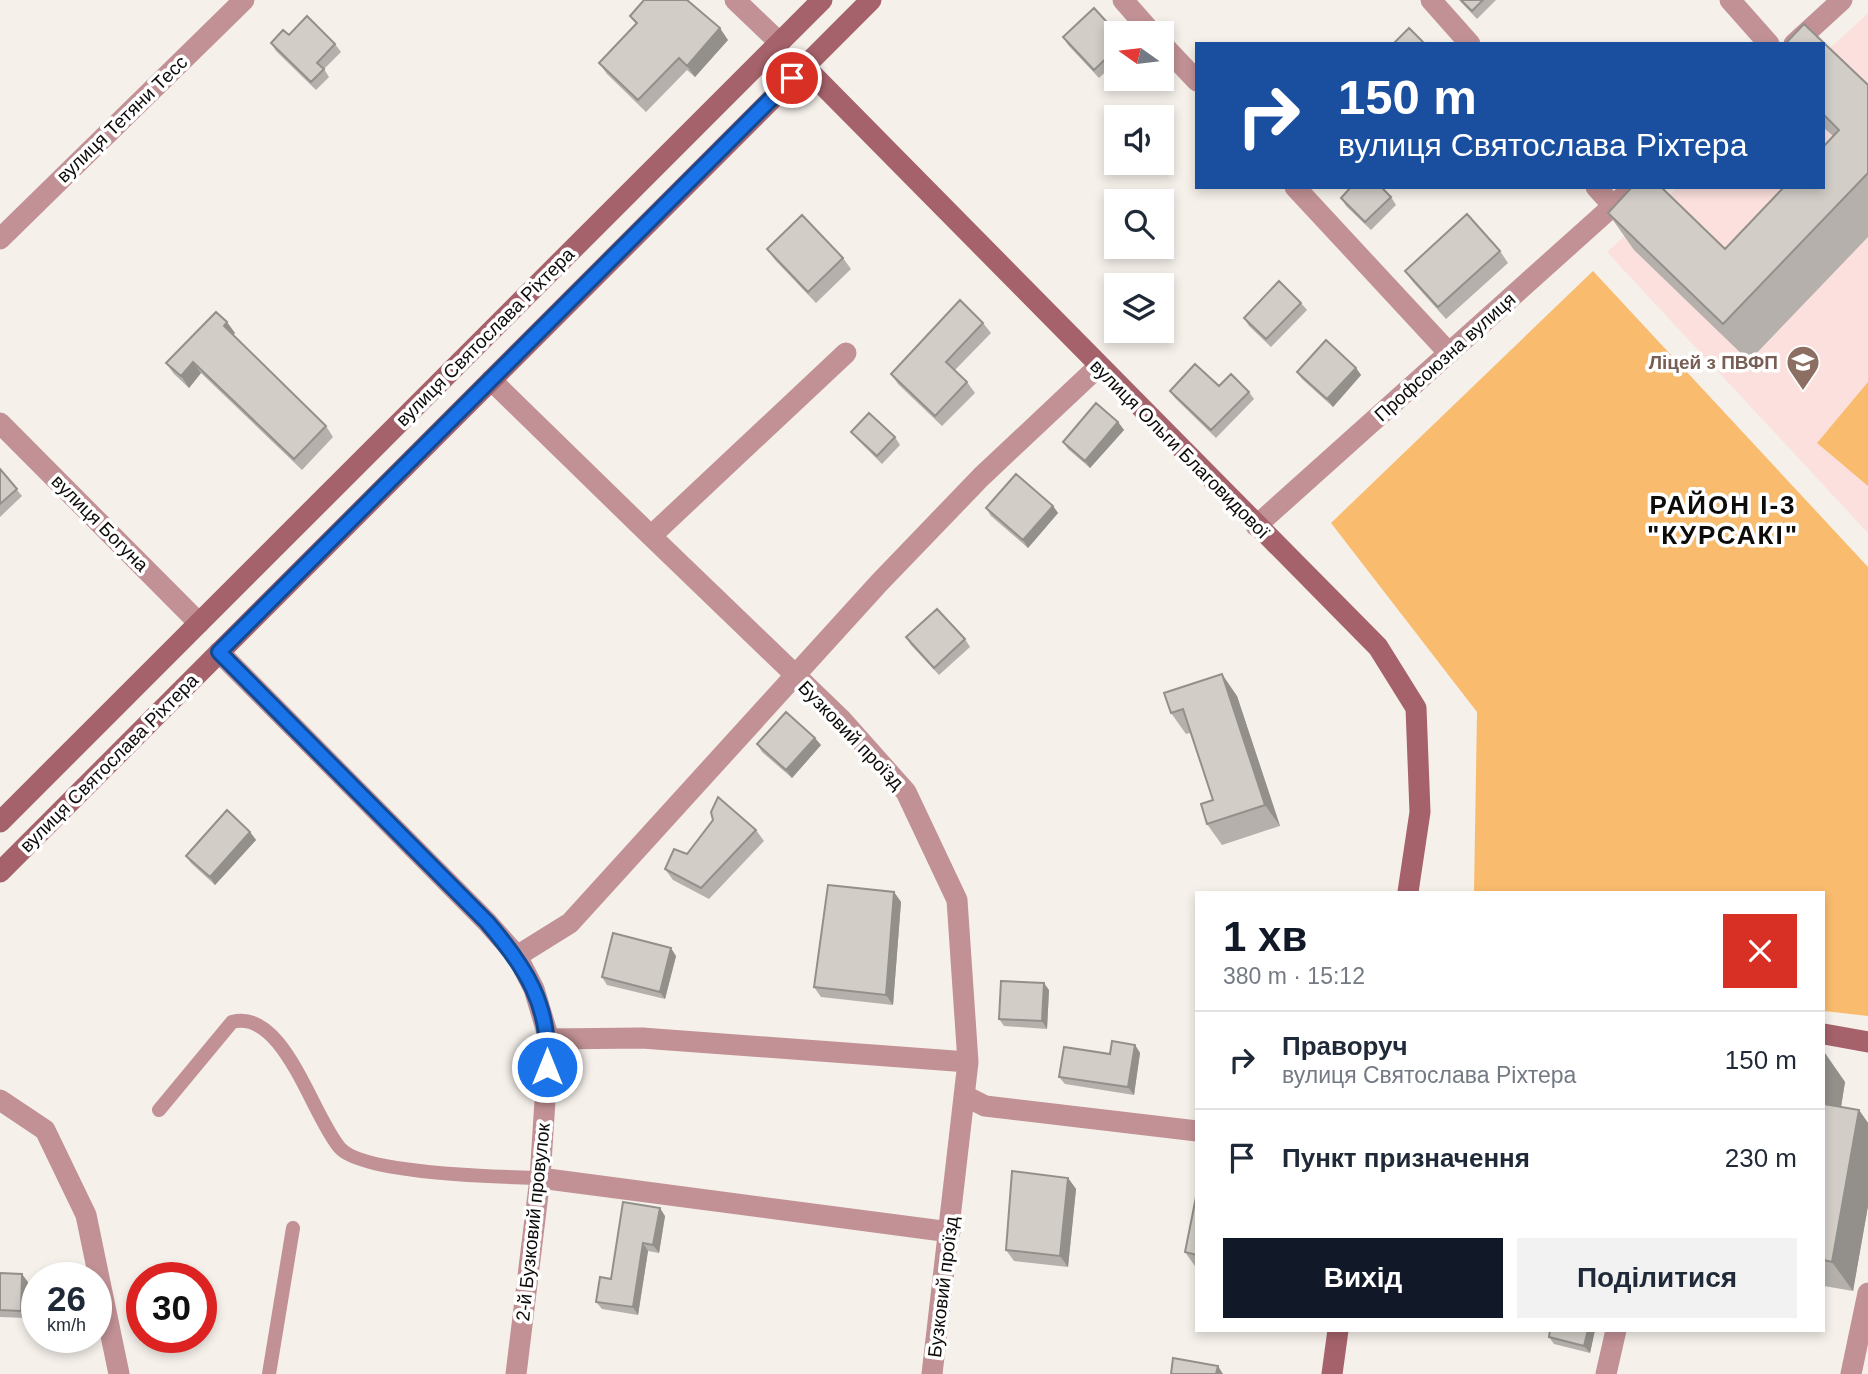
<!DOCTYPE html>
<html lang="uk">
<head>
<meta charset="utf-8">
<style>
	:root { --surface:#fff; --page:#f2f2f3; --text:#1f2937; --muted:#747a83; --line:#e0e1e3; --accent:#111827 }
	body { margin:0; font-family:Helvetica,sans-serif; background:var(--page); color:var(--text); height:100vh; display:flex; flex-direction:column; font-size:26px; white-space:nowrap }
	* { box-sizing:border-box; margin:0 }
	p { font-size:23px; color:var(--muted) }
	.icon { flex:none; width:38px; height:38px; fill:none; stroke:currentColor; stroke-width:2; stroke-linecap:round; stroke-linejoin:round }
	.map { position:relative; flex:1; overflow:hidden }
	.sheet { position:absolute; left:1195px; top:891px; width:630px; height:441px; display:flex; flex-direction:column; background:var(--surface); border-radius:0px; box-shadow:0 4px 10px #0003 }
	.sheet>* { flex:none }
	.hud { position:absolute; left:1195px; top:42px; width:630px; height:147px; border-radius:0px; box-shadow:0 4px 10px #0003; background:#1a4fa0; color:#fff; overflow:hidden }
	.needle { width:46px; rotate:284deg }
	.buttons { position:absolute; left:1104px; top:21px; display:grid; gap:14px }
	.buttons a { display:grid; place-items:center; width:70px; height:70px; border-radius:0px; background:var(--surface); box-shadow:0 4px 10px #0003; font-size:35px }
	.speed { position:absolute; left:21px; top:1262px; display:flex; gap:14px; font-size:35px; font-weight:700; text-align:center }
	.speed>* { display:grid; place-content:center; width:91px; height:91px; border-radius:50%; background:var(--surface); box-shadow:0 4px 10px #0003; line-height:1 }
	.speed small { font-size:18px; font-weight:400 }
	.speed .limit { border:10px solid #d22; background:#fff; color:#111 }
	.pin { position:absolute; display:grid; place-items:center; width:60px; height:60px; color:#fff; margin:-30px; border:4px solid #fff; border-radius:50%; box-shadow:0 2px 7px #0007 }
	.me { position:absolute; width:77px; margin:-38px; rotate:0deg; stroke-linejoin:round; filter:drop-shadow(0 0 5px #0008) }
	.turn { display:flex; align-items:center; gap:24px; height:147px; padding:0 28px; font-size:32px }
	.turn .icon { width:91px; height:91px; stroke-width:2.5 }
	.turn b { display:block; font-size:49px; line-height:60px }
	.round { display:grid; place-items:center; flex:none; width:74px; height:74px; border-radius:0px; background:var(--page) }
	.summary { display:flex; align-items:center; justify-content:space-between; height:119px; padding:0 28px }
	h1 { font-size:42px; font-weight:700; line-height:52px; color:var(--accent) }
	.action { display:flex; gap:14px; margin-top:auto; padding:14px 28px }
	.action a { flex:1; height:80px; border-radius:0px; background:var(--accent); color:#fff; font-size:28px; font-weight:700; line-height:80px; text-align:center }
	.action a+a { background:var(--page); color:var(--text) }
	ul { padding:0; list-style:none }
	li { display:flex; align-items:center; gap:21px; height:98px; padding:0 28px; border-top:2px solid var(--line) }
	li div { flex:1 }
	li b { display:block; font-size:26px }
	li em { font-style:normal }
	.map>svg:first-child { display:block }
</style>
</head>
<body>
<div class="map">
<svg width="1868" height="1374" viewBox="0 0 1868 1374">
	<rect width="100%" height="100%" fill="#f5f0ea"/>
	<!-- education -->
	<path fill="#fbe0dd" d="M1868,13V533L1607,252L1678,187H1824V54Z"/>
	<!-- green -->
	<path fill="#f9bc6e" d="M1593,271L1868,567V1016L1824,1011V892H1474L1477,712L1331,523Z
		M1868,382V486L1817,443Z"/>
	<g fill="none" stroke-linecap="round" stroke-linejoin="round">
		<!-- lane -->
		<path stroke="#c19195" stroke-width="14" d="M159,1110L232,1022C284,1008 312,1116 340,1148C363,1174 502,1177 540,1178
			M269,1374L293,1228"/>
		<!-- street -->
		<path stroke="#c19195" stroke-width="21" d="M735,0L779,42
			M1123,0L1152,33
			M1431,0L1470,44
			M1730,0L1769,44
			M1162,44L1197,81
			M1794,44L1842,0
			M1295,187L1449,353
			M1596,187L1613,206
			M0,239L244,0
			M846,353L651,536L841,719L906,792L957,900L968,1062L932,1374
			M491,380L651,536
			M0,423L199,623
			M1256,526L1634,187
			M219,652L487,922L517,956L534,989L549,1039L540,1178L516,1374
			M517,956L570,923L879,583L981,477L1099,366
			M549,1039L642,1038L968,1062
			M965,1096L985,1106L1197,1131
			M0,1100L45,1130L86,1215L119,1374
			M540,1178L950,1232
			M1606,1374L1616,1330
			M1851,1374L1868,1293"/>
		<!-- secondary -->
		<path stroke="#a5626a" stroke-width="21" d="M804,66L1378,647L1416,708L1420,812L1408,892
			M0,822L822,0
			M0,872L871,0
			M1824,1034L1868,1042
			M1332,1374L1338,1330"/>
	</g>
	<!-- wall -->
	<path fill="#b5b0ab" d="M1459,0H1496L1477,19Z
		M630,16L728,40L695,77L687,70L646,112L607,74L599,63L636,24Z
		M1116,33V62L1099,78L1068,45L1063,37Z
		M289,35L335,44L341,52L324,69L329,77L316,90L276,51L271,43Z
		M1824,44L1868,85V237L1749,361L1634,250L1608,213L1725,249L1833,136L1824,128Z
		M1391,197L1396,205L1371,230L1346,206L1341,198Z
		M767,249L843,258L851,269L816,303L775,260Z
		M1500,251L1508,263L1446,319L1413,282L1405,271Z
		M1301,303L1307,310L1271,347L1249,326L1244,318Z
		M983,323L991,333L955,370L967,382L975,393L942,426L898,384L891,374Z
		M235,333L233,335L326,426L333,437L302,470L201,373L189,388L174,374L166,363Z
		M1356,368L1361,375L1333,407L1302,379L1297,372Z
		M1219,386L1249,392L1254,399L1216,438L1175,398L1170,391Z
		M1118,422L1124,430L1090,468L1068,449L1063,442Z
		M851,432L895,437L900,445L882,464L857,439Z
		M0,469L22,496L0,517Z
		M1053,506L1058,513L1028,548L991,516L986,508Z
		M906,637L965,639L970,647L939,675L911,645Z
		M1164,693L1237,696L1280,826L1222,845L1207,824L1213,800L1190,733L1186,734L1171,713Z
		M757,744L821,745L792,778L762,752Z
		M713,820L756,830L764,841L709,899L673,880L665,869L687,854Z
		M250,832L256,840L215,885L191,863L186,856Z
		M894,892L901,902L893,1005L821,997L814,987Z
		M676,956L665,999L607,985L602,977Z
		M1049,990L1047,1029L1004,1026L999,1019Z
		M1135,1045L1140,1053L1134,1095L1065,1084L1059,1077L1110,1054Z
		M1824,1053L1845,1082L1841,1107L1859,1110L1868,1123V1206L1853,1291L1824,1286Z
		M1068,1178L1076,1189L1068,1267L1014,1261L1006,1250Z
		M1197,1192V1269L1185,1252Z
		M665,1216L659,1253L648,1251L638,1315L602,1309L596,1302L611,1279Z
		M0,1273L28,1282L27,1318L0,1317Z
		M1595,1330L1590,1353L1554,1344L1549,1337Z"/>
	<!-- shaded-wall -->
	<path fill="#93908b" d="M720,28L728,40L695,77L687,66Z
		M227,322L235,333L232,337L224,326Z
		M193,362L201,373L189,388L181,376Z
		M1356,368L1361,375L1333,407L1327,399Z
		M1118,422L1124,430L1090,468L1085,461Z
		M1053,506L1058,513L1028,548L1023,540Z
		M1222,674L1237,696L1280,826L1265,805Z
		M815,738L821,745L792,778L786,770Z
		M250,832L256,840L215,885L210,877Z
		M894,892L901,902L893,1005L886,995Z
		M671,948L676,956L665,999L660,992Z
		M1044,983L1049,990L1047,1029L1042,1021Z
		M1135,1045L1140,1053L1134,1095L1128,1087Z
		M1825,1053L1845,1082L1837,1132L1824,1114V1059Z
		M1859,1110L1868,1123V1206L1853,1291L1832,1262Z
		M1068,1178L1076,1189L1068,1267L1060,1256Z
		M660,1208L665,1216L659,1253L653,1245Z
		M643,1243L648,1251L638,1315L633,1307Z
		M22,1274L28,1282L27,1318L21,1311Z
		M1588,1330H1595L1590,1353L1584,1346Z
		M1218,1366L1223,1374H1216Z"/>
	<!-- building -->
	<path fill="#d2cdc7" stroke="#93908b" stroke-width="2" d="M644,0H687L720,28L687,66L679,58L638,100L599,63L637,23L630,16Z
		M1461,0H1483L1472,11Z
		M1094,8L1117,33L1116,49L1094,70L1063,37Z
		M307,16L335,44L317,63L324,69L311,82L271,43L283,30L289,35Z
		M1804,24L1868,85V173L1723,324L1608,213L1632,187H1661L1725,249L1784,187H1824V146L1839,130L1824,115V44H1785Z
		M1409,28L1425,44H1393Z
		M1351,187H1381L1391,197L1365,222L1341,198Z
		M1467,214L1500,251L1438,307L1405,271Z
		M802,215L843,258L808,292L767,249Z
		M1279,281L1301,303L1266,339L1244,318Z
		M960,300L983,323L946,362L967,382L935,416L891,374Z
		M216,312L227,322L224,326L326,426L294,459L193,362L181,376L166,363Z
		M1326,340L1356,368L1327,399L1297,372Z
		M1195,364L1219,386L1231,374L1249,392L1211,430L1170,391Z
		M1096,403L1118,422L1085,461L1063,442Z
		M869,413L895,437L877,456L851,432Z
		M0,469L17,489L0,504Z
		M1016,474L1053,506L1023,540L986,508Z
		M937,609L965,639L934,668L906,637Z
		M1222,674L1265,805L1207,824L1201,804L1213,800L1183,709L1171,713L1164,693Z
		M786,712L815,738L786,770L757,744Z
		M718,797L756,830L701,888L665,869L674,849L687,854L713,820L711,812Z
		M227,810L250,832L210,877L186,856Z
		M828,885L894,892L886,995L814,987Z
		M613,933L671,948L660,992L602,977Z
		M1001,981L1044,983L1042,1021L999,1019Z
		M1112,1041L1135,1045L1128,1087L1059,1077L1064,1047L1110,1054Z
		M1824,1104L1859,1110L1832,1262L1824,1260Z
		M1012,1171L1068,1178L1060,1256L1006,1250Z
		M1197,1192V1255L1185,1252Z
		M623,1202L660,1208L653,1245L643,1243L633,1307L596,1302L600,1277L611,1279Z
		M0,1273L22,1274L21,1311L0,1310Z
		M1550,1330H1588L1584,1346L1549,1337Z
		M1173,1358L1218,1366L1216,1374H1171Z"/>
	<g fill="none" stroke-linecap="round" stroke-linejoin="round">
		<defs>
			<path id="route" d="M547,1067C551,1006 525,966 487,922L219,652L792,78"/>
		</defs>
		<!-- route casing -->
		<use href="#route" stroke="#114b97" stroke-width="18"/>
		<!-- route -->
		<use href="#route" stroke="#1a73e8" stroke-width="12"/>
	</g>
	<!-- icons -->
	<defs>
		<symbol id="school-pin" viewBox="-11 -11 22 30"><path d="M0 17L-7.5 6A9.5 9.5 0 1 1 7.5 6Z" fill="#8d6e63" stroke="#fff"/><path d="M0-5L7-2L0 1L-7-2ZM-4 1L0 2.5L4 1V4Q0 6-4 4Z" fill="#fff"/></symbol>
	</defs>
	<g fill-rule="evenodd">
		<use href="#school-pin" x="1784" y="343" width="38" height="52"/>
	</g>
	<g text-anchor="middle" dominant-baseline="central" stroke-width="7" stroke-linejoin="round" paint-order="stroke">
		<!-- street labels -->
		<g font-size="19" fill="#0e0c0a" stroke="#fff">
			<text transform="translate(122 119) rotate(-44)">вулиця Тетяни Тесс</text>
			<text transform="translate(485 337) rotate(-45)">вулиця Святослава Ріхтера</text>
			<text transform="translate(1445 357) rotate(-42)">Профсоюзна вулиця</text>
			<text transform="translate(1180 449) rotate(45)">вулиця Ольги Благовидової</text>
			<text transform="translate(100 523) rotate(45)">вулиця Богуна</text>
			<text transform="translate(851 735) rotate(46)">Бузковий проїзд</text>
			<text transform="translate(109 763) rotate(-45)">вулиця Святослава Ріхтера</text>
			<text transform="translate(533 1222) rotate(-84)">2-й Бузковий провулок</text>
			<text transform="translate(943 1287) rotate(-83)">Бузковий проїзд</text>
		</g>
		<!-- education labels -->
		<g font-size="19" font-weight="bold" fill="#785e54" stroke="#fff" text-anchor="end">
			<text x="1778" y="362">Ліцей з ПВФП</text>
		</g>
		<!-- district labels -->
		<g font-size="26" font-weight="bold" letter-spacing="2" fill="#0e0c0a" stroke="#fff">
			<text x="1723" y="505">РАЙОН І-3<tspan x="1723" dy="30">"КУРСАКІ"</tspan></text>
		</g>
	</g>
</svg>
<div class="buttons">
<a><svg class="needle" viewBox="-14 -14 28 28"><path d="M0-13l5 13h-10z" fill="#e53935"/><path d="M0 13l5-13h-10z" fill="#747a83"/></svg></a>
<a><svg class="icon" aria-label="sound" viewBox="0 0 24 24"><path d="M4 9h4l5-4v14l-5-4H4zM17 9q2 3 0 6"/></svg></a>
<a><svg class="icon" aria-label="search" viewBox="0 0 24 24"><circle cx="10" cy="10" r="6"/><path d="M15 15l6 6"/></svg></a>
<a><svg class="icon" aria-label="layers" viewBox="0 0 24 24"><path d="M12 4l9 5-9 5-9-5zM3 14l9 5 9-5"/></svg></a>
</div>
<div class="speed"><div>26<small>km/h</small></div><div class="limit">30</div></div>
<div class="pin" style="left:792px;top:78px;background:#d93025"><svg class="icon" aria-label="arrive" viewBox="0 0 24 24"><path d="M6 21V4h12l-3 4 3 4H6"/></svg></div>
<svg class="me" style="left:547px;top:1067px" viewBox="-20 -20 40 40"><circle r="17" fill="#1a73e8" stroke="#fff" stroke-width="3"/><path d="M0-11L8 9 0 5-8 9z" fill="#fff"/></svg>
<div class="hud">
<div class="turn"><svg class="icon" aria-label="right" viewBox="0 0 24 24"><path d="M7 20v-9h11M14 6l5 5-5 5"/></svg><div><b>150 m</b>вулиця Святослава Ріхтера</div></div>
</div>
<section class="sheet">
<div class="summary"><div><h1>1 хв</h1><p>380 m · 15:12</p></div><a class="round" style="background:#d93025;color:#fff"><svg class="icon" aria-label="close" viewBox="0 0 24 24"><path d="M6 6l12 12M18 6L6 18"/></svg></a></div>
<ul>
<li><svg class="icon" aria-label="right" viewBox="0 0 24 24"><path d="M7 20v-9h11M14 6l5 5-5 5"/></svg><div><b>Праворуч</b><p>вулиця Святослава Ріхтера</p></div><em>150 m</em></li>
<li><svg class="icon" aria-label="arrive" viewBox="0 0 24 24"><path d="M6 21V4h12l-3 4 3 4H6"/></svg><div><b>Пункт призначення</b></div><em>230 m</em></li>
</ul>
<div class="action"><a>Вихід</a><a>Поділитися</a></div>
</section>
</div>
</body>
</html>
